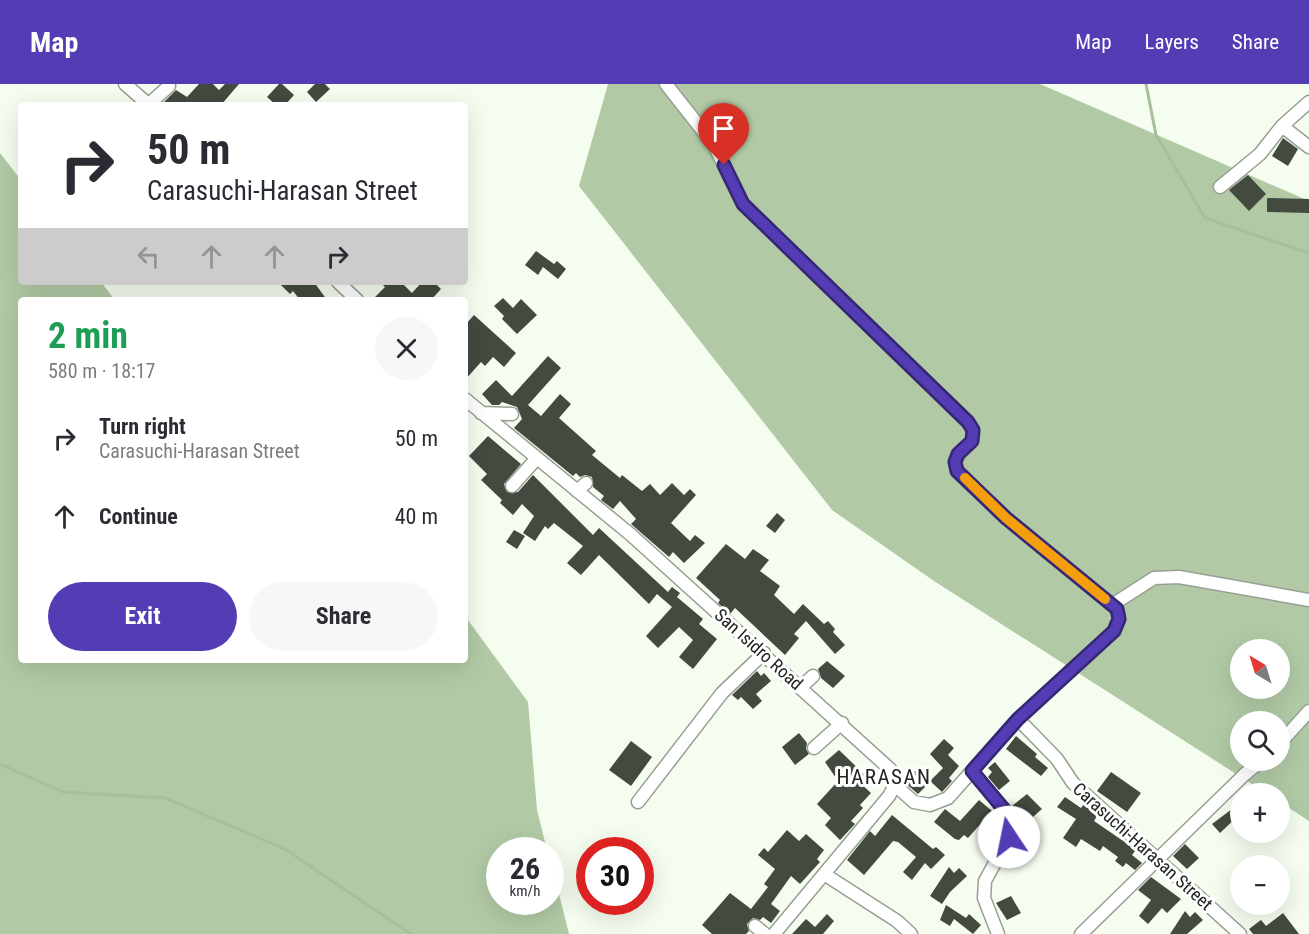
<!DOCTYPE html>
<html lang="en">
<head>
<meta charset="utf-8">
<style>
	:root { --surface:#fff; --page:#f7f7f7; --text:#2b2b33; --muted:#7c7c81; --accent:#533cb4 }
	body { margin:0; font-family:"Roboto Condensed",sans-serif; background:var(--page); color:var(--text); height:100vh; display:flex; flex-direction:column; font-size:22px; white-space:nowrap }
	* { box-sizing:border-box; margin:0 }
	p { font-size:20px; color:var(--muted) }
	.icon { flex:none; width:33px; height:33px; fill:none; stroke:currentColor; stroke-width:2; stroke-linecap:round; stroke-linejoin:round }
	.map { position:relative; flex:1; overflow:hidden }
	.side { position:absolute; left:18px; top:213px; width:450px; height:366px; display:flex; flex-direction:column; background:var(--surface); border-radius:6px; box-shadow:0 6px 24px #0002 }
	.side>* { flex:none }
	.banner { position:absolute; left:18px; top:18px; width:450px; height:183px; border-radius:6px; box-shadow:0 6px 24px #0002; background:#fff; color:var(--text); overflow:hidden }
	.needle { width:39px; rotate:322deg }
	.controls { position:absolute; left:1230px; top:555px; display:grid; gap:12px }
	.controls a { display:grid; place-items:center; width:60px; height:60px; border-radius:50%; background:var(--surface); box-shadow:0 6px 24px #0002; font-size:30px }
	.speed { position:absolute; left:486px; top:753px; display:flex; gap:12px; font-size:30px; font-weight:700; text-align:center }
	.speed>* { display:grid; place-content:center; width:78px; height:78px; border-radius:50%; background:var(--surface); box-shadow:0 6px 24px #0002; line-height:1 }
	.speed small { font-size:15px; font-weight:400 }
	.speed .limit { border:9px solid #d22; background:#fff; color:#111 }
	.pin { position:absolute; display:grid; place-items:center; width:51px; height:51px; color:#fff; margin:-62px -26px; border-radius:50% 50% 50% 0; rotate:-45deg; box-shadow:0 0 6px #0007 }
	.pin .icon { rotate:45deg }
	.me { position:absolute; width:66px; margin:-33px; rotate:349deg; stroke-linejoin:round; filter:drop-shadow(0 0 4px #0008) }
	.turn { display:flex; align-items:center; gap:21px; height:126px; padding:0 30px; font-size:27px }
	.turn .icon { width:78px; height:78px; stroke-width:2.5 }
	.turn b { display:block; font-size:42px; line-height:51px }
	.lanes { display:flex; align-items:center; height:57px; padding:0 30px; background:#0003; justify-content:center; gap:30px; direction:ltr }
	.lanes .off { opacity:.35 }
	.round { display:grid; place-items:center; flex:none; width:63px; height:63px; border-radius:32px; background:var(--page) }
	.headline { display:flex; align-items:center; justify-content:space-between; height:102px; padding:0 30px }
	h1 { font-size:36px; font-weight:700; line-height:45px; color:#1e9e55 }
	.cta { display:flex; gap:12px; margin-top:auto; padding:12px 30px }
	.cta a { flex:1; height:69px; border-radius:36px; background:var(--accent); color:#fff; font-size:24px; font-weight:700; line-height:69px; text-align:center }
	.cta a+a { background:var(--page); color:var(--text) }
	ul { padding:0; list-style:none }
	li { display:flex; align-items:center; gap:18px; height:78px; padding:0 30px }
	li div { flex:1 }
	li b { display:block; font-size:22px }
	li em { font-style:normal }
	header { display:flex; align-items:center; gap:36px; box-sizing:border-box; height:84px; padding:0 30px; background:var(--accent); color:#fff }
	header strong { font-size:28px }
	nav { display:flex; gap:33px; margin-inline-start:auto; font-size:21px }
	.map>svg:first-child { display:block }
</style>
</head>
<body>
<header>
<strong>Map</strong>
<nav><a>Map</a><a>Layers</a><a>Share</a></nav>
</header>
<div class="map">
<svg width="1309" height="850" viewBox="0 0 1309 850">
	<rect width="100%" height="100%" fill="#f4fdef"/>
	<!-- forest -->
	<path fill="#b1caa5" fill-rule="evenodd" d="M608,0H1040L1309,117V737L1280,718V710L1266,709L934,497L832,426L579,102ZM1240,566H1280V604H1240ZM1240,638H1280V676H1240Z
		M0,69L21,96V198H101L115,216H21V576H465V532L528,618L537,726L547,766H500V818H550L551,778L569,850H0Z"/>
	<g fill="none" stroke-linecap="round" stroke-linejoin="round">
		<!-- stream -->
		<path stroke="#a7c09b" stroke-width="3" d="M1146,0L1156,51L1205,134L1309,169
			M0,680L63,708L165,714L285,765L411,850"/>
	</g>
	<!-- building -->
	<path fill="#434b40" d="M199,0H213L219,6L225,0H239L221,21H161L176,6L187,13Z
		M279,0H282L294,11L285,21H276L267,13Z
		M315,0H325L330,5L316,18L307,8Z
		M1283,54L1298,65L1288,82L1272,72Z
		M1248,91L1266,110L1249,127L1229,106Z
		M1267,114L1309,115V129L1267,128Z
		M536,167L554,180L557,177L566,185L558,195L543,183L538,191L525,181Z
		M278,198H314L327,216H300L293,207L290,210Z
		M380,198H401L412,209L422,198H434L441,205L431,216H372L385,203Z
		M503,214L513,224L521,215L537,231L517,250L502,235L504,232L494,222Z
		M474,231L516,269L504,283L493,273L485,282L481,278L465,296V241Z
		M548,272L561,284L528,321L541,332L560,310L571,320L559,334L596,367L592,371L620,394L622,391L642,407L650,400L660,411L672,399L684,411L690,405L696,411L671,439L690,457L695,451L705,459L684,479L673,468L669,473L631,440L636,435L620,417L613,425L601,416L604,412L593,403L592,393L585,391L580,393L576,389L573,392L514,344L522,335L517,323L502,318L499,321H492L482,310L496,296L512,312Z
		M488,352L521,380L504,400L507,408H518L533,391L593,451L599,444L668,508L672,503L680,509L677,513L703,535L699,540L717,555L693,585L679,573L693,556L679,543L658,564L646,552L672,523L657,510L649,520L599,471L581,491L567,479L583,462L554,439L548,445L545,442L535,457L523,449L534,432L522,420L513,431L500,419L502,416L481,396L487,390L469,372Z
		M777,429L785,436L775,449L766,442Z
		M514,446L525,452L517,465L506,458Z
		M726,460L745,475L753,465L769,476L760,487L780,502L774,511L794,530L803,520L824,540L828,537L835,545L833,548L845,561L835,570L806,537L794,550L799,554L785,571L735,524L730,530L718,519L720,516L696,494Z
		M827,577L845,592L833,604L821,594L818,585Z
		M757,587L761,592L764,589L771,597L756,610L762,617L753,625L741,613L738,616L732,611Z
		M799,649L807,659L806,665L809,670L795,681L782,663Z
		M1016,652L1037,670L1035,673L1048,684L1041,692L1006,665Z
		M944,655L954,664L948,671L959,682L949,694L952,697L942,708L930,697L943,684L930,670Z
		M631,657L652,673L631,702L609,686Z
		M839,666L865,691L859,698L871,709L860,721L863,724L851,737L855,740L840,756L825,741L831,734L817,720L838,697L825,678Z
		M995,678L1010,697L999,706L988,693L992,688L988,684Z
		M915,687L929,699L918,710L904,698Z
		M1111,688L1141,709L1127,728L1097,707Z
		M1027,710L1042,725L1026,739L1012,722Z
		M1065,713L1081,724L1084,720L1097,732L1094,737L1129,761L1135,767L1132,771L1142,779L1135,786L1126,779L1123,783L1115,777L1118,773L1103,762L1100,767L1081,755L1076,763L1063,754L1076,735L1057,723Z
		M979,716L992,727L968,754L964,751L959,756L955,755L934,738L945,725L960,737Z
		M1240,719V730L1220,749L1212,740Z
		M892,731L933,765L936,763L945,771L931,785L925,779L912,796L903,788L916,773L898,758L893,757L864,791L847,776L870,747L875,752Z
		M787,746L799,757L806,750L824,766L817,775L820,778L800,800L791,792L771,820L780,827L771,839L763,833L760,836L753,834L747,840L749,847L746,850H712L702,841L730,809L751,825L768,803L764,800L775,785L758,771L764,764L768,768Z
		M1022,753L1034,760L1021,779L1010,771Z
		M1185,760L1199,774L1187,785L1173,772Z
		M949,783L954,789L959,784L967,792L950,808L942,820L930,812Z
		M1151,793L1181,815L1167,829L1162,824L1148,840L1139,832L1151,816L1138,806Z
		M1011,812L1021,829L1007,836L996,819Z
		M946,821L966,834L969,830L981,841L973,850L954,835L950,842L940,836Z
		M1185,827L1190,833L1195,828L1203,836L1187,850H1170Z
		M1283,829L1299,850H1253L1249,845L1261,836L1266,842Z
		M827,830L834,837L823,850H792L806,835L815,843Z"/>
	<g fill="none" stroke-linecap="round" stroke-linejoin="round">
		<defs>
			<path id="minor" d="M125,0L149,21
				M666,0L714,61L743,120L968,338L973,346L972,357L959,370L955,378L957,387L1006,434L1117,525L1119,535L1114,547L1018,635L948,714L930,721L914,718L895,701
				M148,21L169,2
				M1282,42L1309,63
				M1220,103L1260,70L1282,42L1309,18
				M338,198L357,216
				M465,315L630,450L891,686L895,701L889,712L774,850
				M481,329L512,330
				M512,402L537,374
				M577,407L586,399
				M1112,521L1154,494L1179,493L1309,516
				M801,603L813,592
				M1018,635L1057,675L1073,699L1240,850
				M1280,659L1309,627
				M814,664L842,639
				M972,687L1007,729L1009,753L985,797L984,814L998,850
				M638,718L722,609L764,569
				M824,790L897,837L911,850
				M755,842L765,850
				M1081,850L1245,690L1262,676"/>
		</defs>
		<!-- minor casing -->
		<use href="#minor" stroke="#979f93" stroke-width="15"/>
		<!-- minor -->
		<use href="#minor" stroke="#fff" stroke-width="12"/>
	</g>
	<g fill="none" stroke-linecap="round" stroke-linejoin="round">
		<defs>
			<path id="route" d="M724,81L743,120L968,338L973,346L972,357L958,370L955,378L957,387L1006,434L1117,525L1119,535L1114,547L1018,635L972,687L1007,729L1009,753"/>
		</defs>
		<!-- route casing -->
		<use href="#route" stroke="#362775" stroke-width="15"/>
		<!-- route -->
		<use href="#route" stroke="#533cb4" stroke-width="10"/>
		<!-- slow -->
		<path stroke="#f59e0b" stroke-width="10" d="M965,394L1006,434L1105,515"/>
	</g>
	<g text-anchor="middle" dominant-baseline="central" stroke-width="6" stroke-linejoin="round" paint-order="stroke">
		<!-- street labels -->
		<g font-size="18" fill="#21241f" stroke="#fff">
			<text transform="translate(759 565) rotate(42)">San Isidro Road</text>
			<text transform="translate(1143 762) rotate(42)">Carasuchi-Harasan Street</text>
		</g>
		<!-- quarter labels -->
		<g font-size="21" letter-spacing="1.5" fill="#21241f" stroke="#fff">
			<text x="884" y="693">HARASAN</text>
		</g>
	</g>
</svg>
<div class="controls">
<a><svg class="needle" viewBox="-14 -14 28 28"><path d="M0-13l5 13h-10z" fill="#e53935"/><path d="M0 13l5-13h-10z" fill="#7c7c81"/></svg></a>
<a><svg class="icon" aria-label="search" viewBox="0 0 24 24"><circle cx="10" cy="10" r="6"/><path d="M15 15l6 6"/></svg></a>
<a>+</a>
<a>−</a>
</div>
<div class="speed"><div>26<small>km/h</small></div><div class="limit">30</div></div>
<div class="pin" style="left:724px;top:81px;background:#d93025"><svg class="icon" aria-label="arrive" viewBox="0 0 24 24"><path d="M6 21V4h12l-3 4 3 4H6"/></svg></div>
<svg class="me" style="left:1009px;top:753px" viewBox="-20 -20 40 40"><circle r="19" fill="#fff"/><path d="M0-13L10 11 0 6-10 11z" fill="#533cb4"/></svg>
<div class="banner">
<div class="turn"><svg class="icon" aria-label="right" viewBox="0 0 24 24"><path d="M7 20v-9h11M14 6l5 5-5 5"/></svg><div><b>50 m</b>Carasuchi-Harasan Street</div></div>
<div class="lanes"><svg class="icon off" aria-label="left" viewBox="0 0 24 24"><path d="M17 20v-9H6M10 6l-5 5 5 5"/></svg><svg class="icon off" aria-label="ahead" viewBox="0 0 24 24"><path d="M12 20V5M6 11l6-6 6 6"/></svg><svg class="icon off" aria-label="ahead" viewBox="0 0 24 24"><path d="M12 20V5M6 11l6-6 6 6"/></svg><svg class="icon" aria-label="right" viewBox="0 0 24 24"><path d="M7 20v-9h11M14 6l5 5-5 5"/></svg></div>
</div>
<section class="side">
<div class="headline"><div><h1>2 min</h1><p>580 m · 18:17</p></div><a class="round"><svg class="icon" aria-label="close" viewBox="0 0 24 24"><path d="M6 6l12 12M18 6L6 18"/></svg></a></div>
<ul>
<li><svg class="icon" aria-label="right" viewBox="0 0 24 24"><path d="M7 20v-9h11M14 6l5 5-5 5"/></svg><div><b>Turn right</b><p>Carasuchi-Harasan Street</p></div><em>50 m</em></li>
<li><svg class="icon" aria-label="ahead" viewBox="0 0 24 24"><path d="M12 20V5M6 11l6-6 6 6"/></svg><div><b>Continue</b></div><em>40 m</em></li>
</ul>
<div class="cta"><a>Exit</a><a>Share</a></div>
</section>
</div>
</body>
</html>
